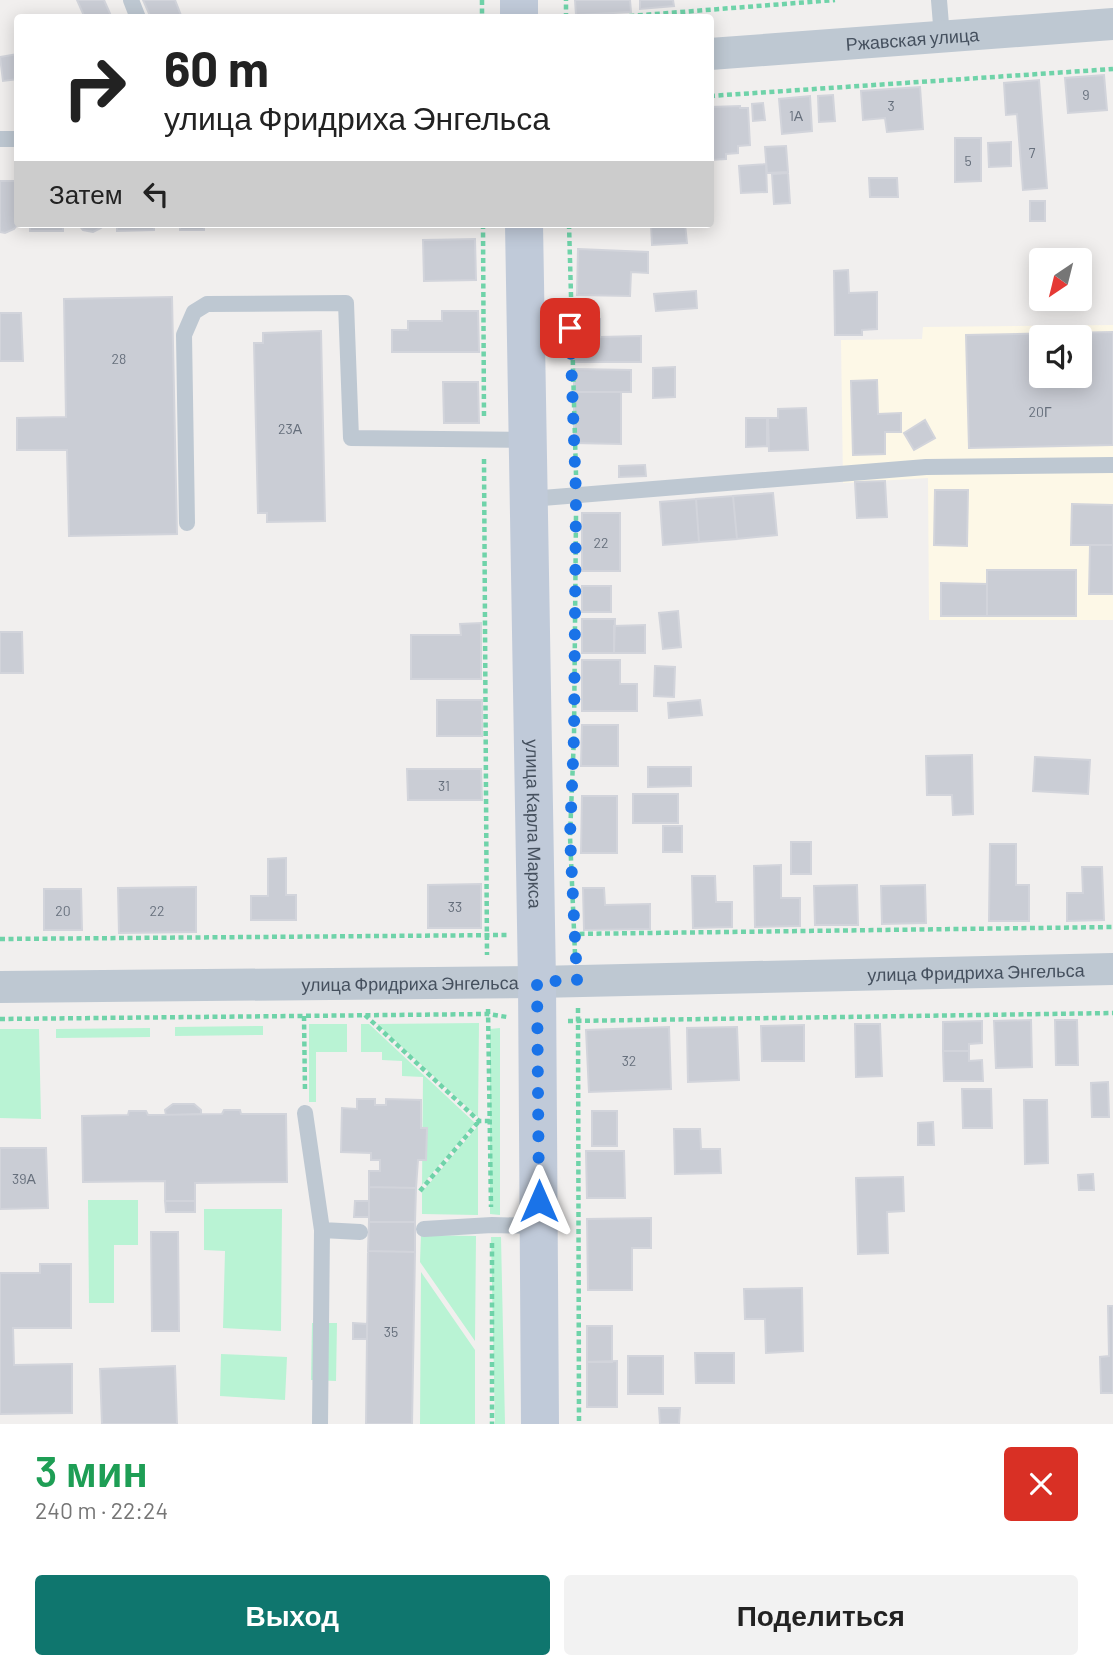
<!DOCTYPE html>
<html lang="ru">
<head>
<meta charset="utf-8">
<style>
	:root { --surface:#fff; --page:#f2f2f2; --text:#222; --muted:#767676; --accent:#0f766e }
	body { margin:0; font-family:Barlow,sans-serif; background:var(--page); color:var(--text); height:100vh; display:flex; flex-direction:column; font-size:26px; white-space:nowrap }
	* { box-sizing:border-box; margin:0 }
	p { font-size:23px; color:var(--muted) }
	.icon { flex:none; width:38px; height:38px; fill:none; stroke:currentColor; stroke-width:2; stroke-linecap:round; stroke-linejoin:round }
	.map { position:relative; height:1424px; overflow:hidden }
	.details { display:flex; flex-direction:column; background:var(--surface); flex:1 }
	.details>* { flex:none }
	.guide { position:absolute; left:14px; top:14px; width:700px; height:214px; border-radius:7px; box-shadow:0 4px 18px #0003; background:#fff; color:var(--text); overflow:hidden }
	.needle { width:46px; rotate:215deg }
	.buttons { position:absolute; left:1029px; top:248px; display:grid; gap:14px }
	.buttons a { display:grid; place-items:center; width:63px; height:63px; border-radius:7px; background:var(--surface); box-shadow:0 4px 18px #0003; font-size:35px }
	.pin { position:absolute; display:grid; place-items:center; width:60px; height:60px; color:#fff; margin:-30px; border-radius:14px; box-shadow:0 4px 10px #0006 }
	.me { position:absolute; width:77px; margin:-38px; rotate:0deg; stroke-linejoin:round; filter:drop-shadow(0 0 5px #0008) }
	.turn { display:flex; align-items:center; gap:24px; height:147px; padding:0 35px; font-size:32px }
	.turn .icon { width:91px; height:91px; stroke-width:2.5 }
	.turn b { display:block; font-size:49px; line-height:60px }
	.then { display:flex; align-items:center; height:66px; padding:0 35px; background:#0003; gap:14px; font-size:26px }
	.round { display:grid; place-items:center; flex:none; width:74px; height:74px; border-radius:7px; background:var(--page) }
	.headline { display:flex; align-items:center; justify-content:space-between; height:119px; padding:0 35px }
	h1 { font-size:42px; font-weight:600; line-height:52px; color:#1e9e55 }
	.cta { display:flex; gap:14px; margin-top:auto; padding:14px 35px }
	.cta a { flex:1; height:80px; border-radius:7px; background:var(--accent); color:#fff; font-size:28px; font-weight:600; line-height:80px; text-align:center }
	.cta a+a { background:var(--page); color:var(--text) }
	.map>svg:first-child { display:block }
</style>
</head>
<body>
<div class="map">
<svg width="1113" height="1424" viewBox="0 0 1113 1424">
	<rect width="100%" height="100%" fill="#f1efee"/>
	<!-- commercial -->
	<path fill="#fdf8e7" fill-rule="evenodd" d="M1113,325V620H929L928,478L843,483L841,340L922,339L923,327ZM1041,338H1080V376H1041Z"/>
	<!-- green -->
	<path fill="#b9f3d4" d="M479,1023L478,1117L377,1024Z
		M309,1024H347V1052H316V1102H309Z
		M361,1024H369L475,1123L422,1185L423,1077L402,1076V1061L382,1060V1052H361Z
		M263,1026V1035L175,1036V1027Z
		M150,1028V1037L56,1038V1029Z
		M500,1028V1215L490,1214V1029Z
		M0,1029H39L41,1119L0,1118Z
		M478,1126V1215L422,1214V1192Z
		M88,1200H138V1245H114V1303H89Z
		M204,1209H282L281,1331L223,1328L225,1251L204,1250Z
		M421,1235L476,1236L475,1341L420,1262Z
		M491,1237H501L505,1424H495Z
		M421,1272L475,1350V1424H420Z
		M312,1323H337L336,1381L311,1380Z
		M221,1354L287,1357L285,1400L220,1396Z"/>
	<!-- building -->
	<path fill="#cacdd5" stroke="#d2d4db" stroke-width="2" fill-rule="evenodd" d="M77,0H104L112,18H85Z
		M143,0H175L182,18H151Z
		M575,0H630L631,12L576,15Z
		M640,0H673L674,6L640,9Z
		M18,54V79L3,81L0,57Z
		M1104,75L1107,110L1068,113L1065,78Z
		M1039,80L1047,188L1023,190L1017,114L1006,115L1004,83Z
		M920,87L923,129L887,132L885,118L863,120L861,91Z
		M833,95L835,121L819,122L818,96Z
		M810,96L812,131L782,134L779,99Z
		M763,103L765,120L753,121L752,104Z
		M740,106V108H748L750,145L738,146V153L726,154V159L710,160V107Z
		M955,138H981V181L955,182Z
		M1011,142V166L989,167L988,143Z
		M786,146L788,172L767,173L765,147Z
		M766,164L767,192L741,193L739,166Z
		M788,173L790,203L774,204L772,174Z
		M869,178H897L898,197H870Z
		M0,181H18V224L14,229L5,233L0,232Z
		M1030,201H1045V221H1030Z
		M30,224H63V231H30Z
		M78,224H105L101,228L93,232L83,230Z
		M117,224H154V230L117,231Z
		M180,224H204V230H180Z
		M651,224H685L687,243L652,245Z
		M475,239L476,280L424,281L423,240Z
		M578,249L648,252V273L631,272L630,296L577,295Z
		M848,270L849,293L877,292V329L862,330V335H835L834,271Z
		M696,291L697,308L656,311L654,294Z
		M172,297L177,534L69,536L67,450H17V418L66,417L64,299Z
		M442,311H478L479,352H392V330H408V321H442Z
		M0,313H21L23,361H0Z
		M573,319H600V337L641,336V362H573Z
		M321,331L325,521L267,522V513H258L254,343H263V333Z
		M1113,332V445L969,448L966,335ZM1041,338H1080V376H1041Z
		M675,367V397L653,398V368Z
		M574,369L631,370V392H574Z
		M877,380L878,414L901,413V432H885V454L853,455L851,381Z
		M443,382H478L479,423H444Z
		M574,392H621V444L574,443Z
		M806,408L808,450L769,451L768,418H778V409Z
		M746,418H767V446L746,447Z
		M925,420L935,438L914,450L904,433Z
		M645,465L646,476L619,477V466Z
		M885,481L887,517L857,518L855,482Z
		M935,490H968L967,546L934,545Z
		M773,493L777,535L737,539L733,496Z
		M733,496L737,539L699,542L696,499Z
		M696,499L699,542L663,545L660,502Z
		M1072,504L1113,505V545H1071Z
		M582,513H620V571H582Z
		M1090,545H1113V594H1089Z
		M987,570H1076V616H987Z
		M941,583L987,584V616H941Z
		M582,586H611V612H582Z
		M678,611L681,647L663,649L659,613Z
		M582,619H615L614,653H582Z
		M481,623V679H411V635H461L460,624Z
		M645,625V653H614V626Z
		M0,632H22L23,673H0Z
		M582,660H620V684H637V711H582Z
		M655,666L675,667L674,697L654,696Z
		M437,700H482V736H437Z
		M700,700L702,715L669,718L668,703Z
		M582,725H618V766H581Z
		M972,755L973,814L953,815L952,795H927L926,756Z
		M1035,757L1090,760L1088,794L1033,791Z
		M648,767H691V786L648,787Z
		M407,769H481L482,800H408Z
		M633,794H678V823H633Z
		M582,796H617V853H581Z
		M663,826H682V852H663Z
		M791,842H811V874H791Z
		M990,844H1016V885H1029V921H989Z
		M286,858V895H296V920H251V896H268V859Z
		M781,865V898H800V926L755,927L754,866Z
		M1082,867H1102L1104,920L1067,921V893H1083Z
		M692,876H715L716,902H732V927L693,928Z
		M481,884V928H428V885Z
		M857,885L858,925H815L814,886Z
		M925,885L926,923L882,924L881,886Z
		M196,887V932L119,933L118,888Z
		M583,888H604L605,905L650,904V929L584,930Z
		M44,889H81L82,930H44Z
		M1031,1020L1032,1067L996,1068L994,1021Z
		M1055,1020H1077L1078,1065H1056Z
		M982,1021V1043L969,1044V1051H943V1022Z
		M855,1024H880L882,1076L856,1077Z
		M804,1025V1061H762L761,1026Z
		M669,1027L671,1089L589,1092L586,1030Z
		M737,1027L739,1080L688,1082L687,1028Z
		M943,1051H969V1061L982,1060L983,1081H944Z
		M1108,1082L1109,1117H1092L1091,1083Z
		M962,1089H991L992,1128H963Z
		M357,1099H375V1105H386V1099L421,1100V1128H427L426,1160H418L416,1188L369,1187V1171H380V1160H371V1153L341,1152L342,1108L357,1109Z
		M1024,1100H1047L1048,1163L1025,1164Z
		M173,1104H194L201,1110V1114L166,1115L165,1110Z
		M224,1110H240L241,1114H286L287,1182L195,1183V1201H165V1181L83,1182L82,1116L128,1115L129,1111H146L148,1115L222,1114Z
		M592,1111H617V1146H592Z
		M933,1122L934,1145H918V1123Z
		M674,1129H700L701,1149H720L721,1173L675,1174Z
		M0,1148H46L48,1208L0,1209Z
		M586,1151H624L625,1198H587Z
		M1093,1174L1094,1190H1079L1078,1175Z
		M903,1177L904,1211L887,1212L888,1253L858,1254L856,1178Z
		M369,1187L416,1188L415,1222H369Z
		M165,1201H195V1212H166Z
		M355,1201H369V1217H354Z
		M651,1218V1248H632V1290H588L587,1219Z
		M369,1222H415V1252L368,1251Z
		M151,1232H178L179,1331H152Z
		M368,1251L415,1252L412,1424H366Z
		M40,1264H71V1328H13L14,1365L72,1364V1413L0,1414V1273H40Z
		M802,1288L803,1351L766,1353L765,1319H745L744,1289Z
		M1108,1306H1113V1393H1101L1100,1357L1109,1356Z
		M353,1323L367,1324V1339H353Z
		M587,1326H612V1362H587Z
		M695,1353H734V1383H696Z
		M628,1356H663V1394H628Z
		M617,1361V1407H587V1362Z
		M175,1366L177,1424H102L100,1369Z
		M659,1408H680L679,1424H660Z"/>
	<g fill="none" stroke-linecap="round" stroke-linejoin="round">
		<!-- path -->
		<path stroke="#6fd3a9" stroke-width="4.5" stroke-dasharray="5 3.5" stroke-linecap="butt" d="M482,0V18
			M566,18V0
			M604,18L835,0
			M710,96L1113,69
			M483,224L484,419
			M569,224L576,475
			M484,459L487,955
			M571,934L1113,927
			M0,939L507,935
			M575,954L570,836L574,736L576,515
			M578,1008L579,1424
			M488,1009L491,1207
			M365,1015L479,1121H490
			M304,1016L305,1092
			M0,1019L488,1014L507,1017
			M568,1021L1113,1013
			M420,1191L479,1121
			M492,1243V1424"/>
		<!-- service -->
		<path stroke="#bec8d2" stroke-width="16" d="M131,0L138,18
			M939,0L942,37
			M0,139H18
			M530,499L926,467L1113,465
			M187,523L184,335L194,312L207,304L346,303L351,438L528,440
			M305,1113L322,1230
			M424,1229L492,1225L539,1226
			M320,1424L322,1230L360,1232"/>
		<!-- minor -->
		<g stroke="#bec8d2" stroke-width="32">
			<path id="s1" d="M710,54L1113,24"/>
			<path id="s2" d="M0,987L537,982L1113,969"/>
		</g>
		<!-- secondary -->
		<g stroke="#c0cad9" stroke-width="38">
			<path d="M519,0V18"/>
			<path id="s3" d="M524,224L537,982L540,1424"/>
		</g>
	</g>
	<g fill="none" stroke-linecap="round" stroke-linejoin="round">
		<!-- route -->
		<path stroke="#1a73e8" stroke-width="12" stroke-dasharray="0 21.6" d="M539,1201L537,982L577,980L570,836L574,736L576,495L570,328"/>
	</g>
	<g text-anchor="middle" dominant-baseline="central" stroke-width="6" stroke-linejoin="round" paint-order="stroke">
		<!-- number labels -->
		<g font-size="14" fill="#666f7c">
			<text x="1086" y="94">9</text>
			<text x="891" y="105">3</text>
			<text x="796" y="115">1А</text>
			<text x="1032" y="152">7</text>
			<text x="968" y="160">5</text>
			<text x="119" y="358">28</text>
			<text x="1040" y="411">20Г</text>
			<text x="290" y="428">23А</text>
			<text x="601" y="542">22</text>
			<text x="444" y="785">31</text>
			<text x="455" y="906">33</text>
			<text x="63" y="910">20</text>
			<text x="157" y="910">22</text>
			<text x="629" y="1060">32</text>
			<text x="24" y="1178">39А</text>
			<text x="391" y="1331">35</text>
		</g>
		<!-- street labels -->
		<g font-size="18" fill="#45505e" stroke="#fff">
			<text stroke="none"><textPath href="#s1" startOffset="203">Ржавская улица</textPath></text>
			<text stroke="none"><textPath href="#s3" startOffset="600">улица Карла Маркса</textPath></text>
			<text stroke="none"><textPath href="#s2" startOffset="976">улица Фридриха Энгельса</textPath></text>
			<text stroke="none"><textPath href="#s2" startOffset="410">улица Фридриха Энгельса</textPath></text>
		</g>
	</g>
</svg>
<div class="buttons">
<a><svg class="needle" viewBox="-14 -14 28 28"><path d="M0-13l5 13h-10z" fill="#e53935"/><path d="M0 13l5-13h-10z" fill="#767676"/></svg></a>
<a><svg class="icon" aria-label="sound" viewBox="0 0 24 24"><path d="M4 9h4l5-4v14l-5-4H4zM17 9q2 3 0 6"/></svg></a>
</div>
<div class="pin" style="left:570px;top:328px;background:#d93025"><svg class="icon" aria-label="arrive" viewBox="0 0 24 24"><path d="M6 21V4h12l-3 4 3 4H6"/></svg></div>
<svg class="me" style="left:539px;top:1201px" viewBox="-20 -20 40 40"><path d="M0-17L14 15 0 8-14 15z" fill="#1a73e8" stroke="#fff" stroke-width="4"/></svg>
<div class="guide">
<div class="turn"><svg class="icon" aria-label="right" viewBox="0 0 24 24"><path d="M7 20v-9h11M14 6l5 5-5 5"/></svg><div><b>60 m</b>улица Фридриха Энгельса</div></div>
<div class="then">Затем<svg class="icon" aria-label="left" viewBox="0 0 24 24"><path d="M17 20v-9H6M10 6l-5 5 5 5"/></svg></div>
</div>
</div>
<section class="details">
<div class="headline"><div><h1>3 мин</h1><p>240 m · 22:24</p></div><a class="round" style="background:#d93025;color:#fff"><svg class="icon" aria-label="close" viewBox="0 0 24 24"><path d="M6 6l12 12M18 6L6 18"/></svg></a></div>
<div class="cta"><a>Выход</a><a>Поделиться</a></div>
</section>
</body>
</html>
